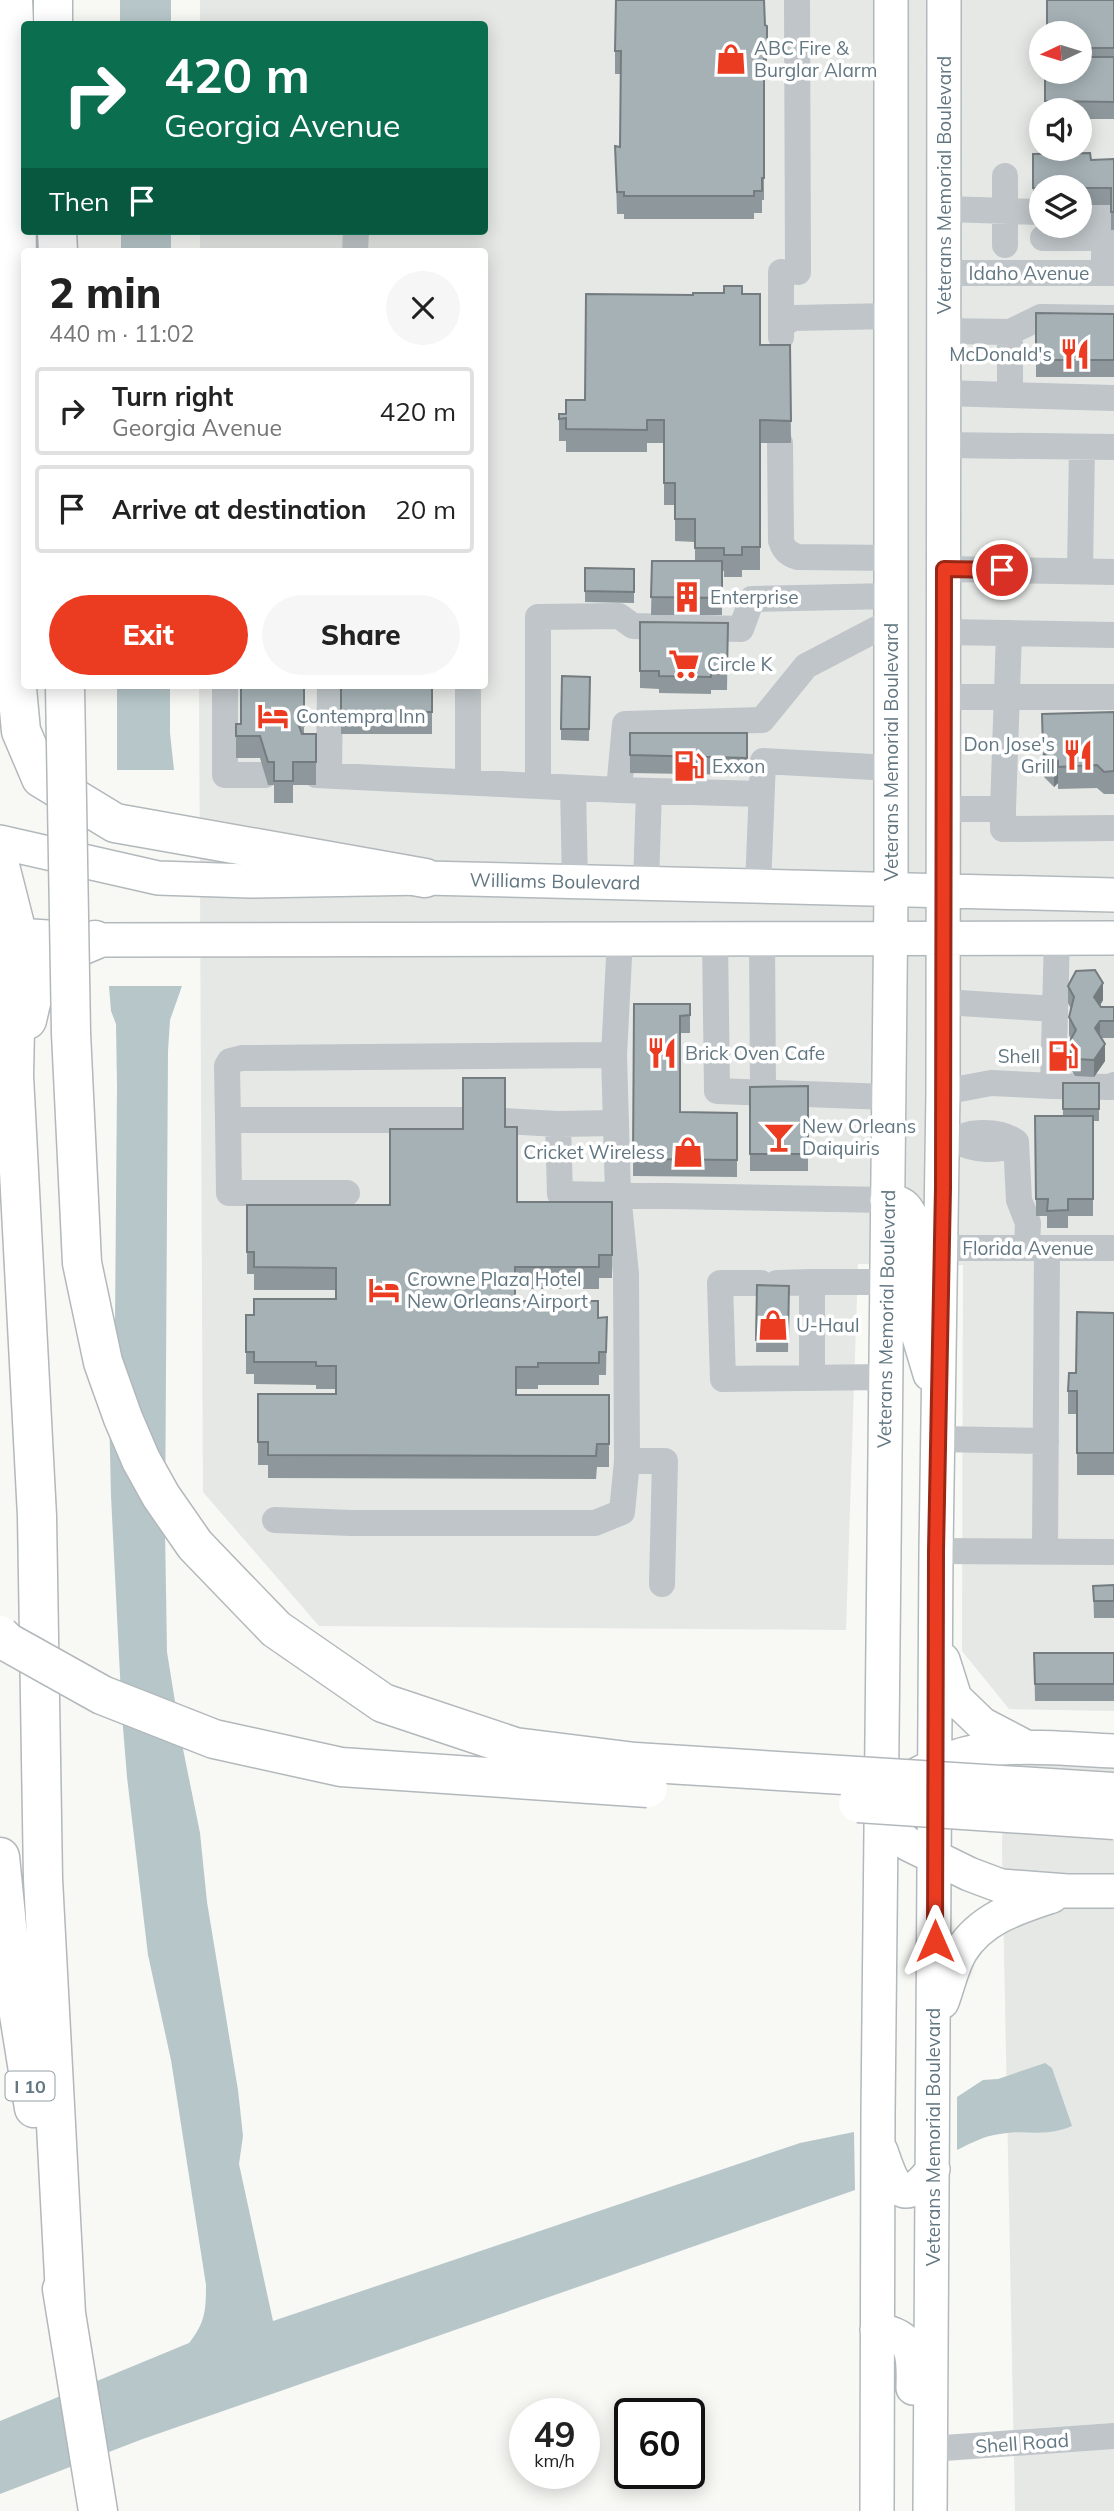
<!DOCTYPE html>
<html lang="en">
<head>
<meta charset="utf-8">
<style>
	:root { --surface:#fff; --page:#f6f6f6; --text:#222; --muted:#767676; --line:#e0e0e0; --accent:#eb3c22 }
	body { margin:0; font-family:Mulish,sans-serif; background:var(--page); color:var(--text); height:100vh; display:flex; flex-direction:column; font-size:26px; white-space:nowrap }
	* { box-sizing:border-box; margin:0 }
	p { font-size:23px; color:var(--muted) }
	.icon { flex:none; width:38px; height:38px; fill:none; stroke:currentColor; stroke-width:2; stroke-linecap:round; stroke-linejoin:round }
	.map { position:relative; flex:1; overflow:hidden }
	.drawer { position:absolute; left:21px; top:248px; width:467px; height:441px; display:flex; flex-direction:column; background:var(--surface); border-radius:7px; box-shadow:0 4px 18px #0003 }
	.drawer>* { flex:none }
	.guide { position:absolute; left:21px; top:21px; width:467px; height:214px; border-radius:7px; box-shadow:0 4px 18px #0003; background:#0b6e4f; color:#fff; overflow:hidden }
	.needle { width:46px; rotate:266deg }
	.buttons { position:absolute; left:1029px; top:21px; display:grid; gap:14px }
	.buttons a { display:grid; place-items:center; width:63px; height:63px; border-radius:50%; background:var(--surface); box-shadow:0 4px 18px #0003; font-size:35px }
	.speed { position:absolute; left:509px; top:2398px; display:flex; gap:14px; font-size:35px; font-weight:700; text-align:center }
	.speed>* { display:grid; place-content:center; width:91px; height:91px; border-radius:50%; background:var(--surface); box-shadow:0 4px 18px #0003; line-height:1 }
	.speed small { font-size:18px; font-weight:400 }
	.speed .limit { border:4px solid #111; border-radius:10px; background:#fff; color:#111 }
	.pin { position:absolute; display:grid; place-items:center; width:60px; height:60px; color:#fff; margin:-30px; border:4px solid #fff; border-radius:50%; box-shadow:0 2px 7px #0007 }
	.me { position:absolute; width:77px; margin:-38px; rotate:0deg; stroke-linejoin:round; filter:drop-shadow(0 0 5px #0008) }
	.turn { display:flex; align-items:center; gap:24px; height:147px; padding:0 28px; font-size:32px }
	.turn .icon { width:91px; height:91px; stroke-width:2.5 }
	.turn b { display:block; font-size:49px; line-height:60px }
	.then { display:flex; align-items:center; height:66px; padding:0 28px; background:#0003; gap:14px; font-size:26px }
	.round { display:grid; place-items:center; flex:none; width:74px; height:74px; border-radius:37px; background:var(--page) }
	.headline { display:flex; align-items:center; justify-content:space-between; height:119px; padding:0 28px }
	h1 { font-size:42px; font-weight:800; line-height:52px }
	.action { display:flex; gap:14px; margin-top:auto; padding:14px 28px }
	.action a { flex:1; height:80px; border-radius:42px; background:var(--accent); color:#fff; font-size:28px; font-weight:800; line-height:80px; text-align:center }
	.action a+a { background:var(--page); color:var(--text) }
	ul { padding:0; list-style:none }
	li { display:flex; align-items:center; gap:21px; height:88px; margin:0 14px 10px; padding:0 14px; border:4px solid var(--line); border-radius:7px }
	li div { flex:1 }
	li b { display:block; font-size:26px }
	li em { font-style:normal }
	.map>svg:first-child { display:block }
</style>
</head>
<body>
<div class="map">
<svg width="1114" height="2511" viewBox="0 0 1114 2511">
	<rect width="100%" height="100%" fill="#f8f8f5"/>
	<!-- built -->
	<path fill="#e6e8e6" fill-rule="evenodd" d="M200,0H1114V1711L1009,1709L962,1651L963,1265L858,1264L846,1630L319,1626L203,1492L199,686H485V252H200V231H485V24H200ZM1041,33H1080V72H1041ZM1041,110H1080V149H1041ZM1041,187H1080V226H1041Z
		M1004,1763L1114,1768V2511H1015L1002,1850Z"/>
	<!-- water -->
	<path fill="#b6c6c9" d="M120,0H171V24H120Z
		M121,231H171V252H121Z
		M117,686H170V733L174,770H117Z
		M109,986H182L170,1020L168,1051L165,1530L167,1652L181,1739L200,1833L207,1902L238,2090L243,2136L239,2164L273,2321L800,2143L854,2132L855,2190L140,2440L0,2494V2421L189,2343C205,2323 206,2311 206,2285L171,2060L148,1955L127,1777L122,1715L111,1496L109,1409L115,1324L117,1086L116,1024L111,1011Z
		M1045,2063L1052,2068L1072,2126C1043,2138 1027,2129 1000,2134C984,2136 971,2143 957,2150V2097L983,2080L998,2079Z"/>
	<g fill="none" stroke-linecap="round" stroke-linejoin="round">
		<defs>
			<path id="major" d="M0,842L158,878L250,881L425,878L1114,895
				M0,934L95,940L1114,938
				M887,1200C902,1203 906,1205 912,1219V1314L930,1374
				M943,1660L955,1698L982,1724L1026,1747
				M918,1774C935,1765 955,1755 973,1752C1019,1743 1068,1749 1114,1751
				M881,1820L908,1844L969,1874L1001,1886L1067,1891H1114
				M942,2002C948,1986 952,1966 961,1951C982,1918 1016,1908 1052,1896
				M881,2151C893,2187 903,2210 933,2169
				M877,2330C915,2335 914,2355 913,2388
				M877,2511L878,2113L891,891V0
				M930,2511L936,1551L943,1092L944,0"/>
			<path id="highway" d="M13,0L17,95L16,678L21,731L41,778L115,823L425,878
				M53,0V24
				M57,231L58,252
				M0,866L17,933L14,1076L37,1516L43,1879L66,2314
				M27,1020C40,963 42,962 95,940
				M0,1857L11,1965L34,2108
				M62,2289L98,2511"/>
		</defs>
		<!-- major casing -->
		<use href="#major" stroke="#b2b9bc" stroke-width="36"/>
		<!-- highway casing -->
		<use href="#highway" stroke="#b2b8bb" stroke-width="41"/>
		<!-- minor -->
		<path stroke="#bfc5c8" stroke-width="26" d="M797,0L798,272
			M1005,176V245
			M944,209L1041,212
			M1080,214L1104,215V273
			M1043,238H1093
			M355,252L356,231
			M943,273H1114
			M781,326L793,318L892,316
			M943,331L1010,332L1041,317L1114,318
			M1010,332V395
			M781,337V272
			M943,393L1114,398
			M780,443L781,541C784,550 788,554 798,557L892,558
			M943,445L1114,447
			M944,569L1114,572
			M1080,571L1082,447
			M944,632L1114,635
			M225,686V775H265
			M468,686V782
			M944,697H1114
			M316,775L619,790L625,724L762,720L806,666L892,621
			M329,775L330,686
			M538,786V617L619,616L633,626L741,629L752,599L892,596
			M573,788L575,882
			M619,790L761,794
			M944,809H1003L1009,633
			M1003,809V829L1114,828
			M646,883L649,791
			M758,887L763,761L891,768
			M1057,937L1053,1086L1112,1087L1114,1085
			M715,938L717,1091L889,1097
			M762,938L763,1093
			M944,1002L1055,1009
			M943,1092L991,1083L1053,1086
			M228,1120L229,1193H347
			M463,1120H228L227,1066L230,1061L242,1058L614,1055
			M505,1121L558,1124
			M615,1123L558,1124L560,1194L887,1200
			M943,1142C957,1141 960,1136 971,1134C986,1132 1004,1133 1016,1142C1000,1153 973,1150 956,1141
			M1016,1142L1019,1200L1028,1223L1027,1248
			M942,1248H1114
			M761,1283H720L723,1379L885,1377
			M777,1283L812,1282
			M812,1378V1282H887
			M938,1439L1046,1441
			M627,1461H665L662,1584
			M275,1520L351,1523H595L622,1512L627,1461L626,1274L618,1194L614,1055L620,938
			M936,1551L1114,1552
			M1045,1551L1047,1248
			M930,2449L1114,2436"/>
		<!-- major -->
		<use href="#major" stroke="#fff" stroke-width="33"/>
		<!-- highway -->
		<use href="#highway" stroke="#fff" stroke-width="38"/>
		<defs>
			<path id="highway-bridge" d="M65,686L71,1033L82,1263L103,1362L123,1418L141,1460L161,1496L195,1545L276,1629L383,1703L515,1747L635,1762L1114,1792
				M0,1635L7,1642L102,1695L214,1739L341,1767L648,1788
				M858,1803L1114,1820"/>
		</defs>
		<!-- highway-bridge casing -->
		<use href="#highway-bridge" stroke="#b2b8bb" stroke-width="41" stroke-linecap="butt"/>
		<!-- highway-bridge -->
		<use href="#highway-bridge" stroke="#fff" stroke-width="38"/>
	</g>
	<!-- wall -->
	<path fill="#8e989c" d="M1114,0V119H1080V110H1045V72H1080V33Z
		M765,25L767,48V65L764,67V200H762V213H754V219H624V214H617L615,146L620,147V74H615V51Z
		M1033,154L1091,160L1114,159V230H1111V205H1080V187H1041V205H1033Z
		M742,294L760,345H790L791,443H760V570H742V577H724V571H722V615H651L652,561H695V542L675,541V505H664V443H647V452H566V441H559V414H566Z
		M1036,313L1114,314V377H1036Z
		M585,568L634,569V603L585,602Z
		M640,622L728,623L727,690H711V694L659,693V689L640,688Z
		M590,677L589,741L561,740V729Z
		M304,686V734H316V785H293V803H274V785H268L260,758H236V724H241Z
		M341,686H432V734H341Z
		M1114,712V794H1104L1097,788L1058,789V783L1054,787L1044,777V773H1043L1042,714Z
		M630,733H747V775L630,773Z
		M1068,986L1103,1000L1100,1006L1101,1007H1114V1038H1101L1105,1061L1094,1077L1075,1076L1067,1063V1046L1071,1039L1069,1035V1017L1071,1009L1068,1003Z
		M634,1004H690V1033H680V1112L737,1113V1177L633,1176Z
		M1063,1083H1099V1121H1093V1216H1068V1228H1047V1216H1036L1035,1116H1063Z
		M808,1086V1171H750V1087Z
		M505,1127L517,1202H612V1278H599V1289H515V1301L598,1318L607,1317L606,1375H599V1385H538V1389H516V1395H609V1467H597L596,1479L268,1478V1465H258V1394H336V1389H316V1385L254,1384V1374H246V1315H254L336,1299V1290H254V1274H247V1205H390L463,1129Z
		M757,1285L789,1286L788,1352H756Z
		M1114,1313V1475H1077V1414H1068V1391L1076,1373Z
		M1114,1585V1618H1094L1093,1586Z
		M1034,1653H1114V1701H1035Z"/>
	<!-- shaded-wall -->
	<path fill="#747c7f" d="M767,26V65L764,67V44Z
		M1058,761V783L1054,787V764Z
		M1103,983V1000L1094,1014V997Z
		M1100,1021V1038L1095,1028Z
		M1105,1044V1061L1094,1077V1060Z"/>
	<!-- building -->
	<path fill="#a5b1b5" stroke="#747c7f" stroke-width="2" d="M616,0H764L765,25L767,26V42L764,44V178H762V191H754V196H624V192H617L615,146L620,147L621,51H615Z
		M1047,0H1114V48H1080V33H1047Z
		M1080,57H1114V102L1045,101V72H1080Z
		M485,88H486L485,209Z
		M1090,153L1091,160L1114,159V212H1111V188H1033V154Z
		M724,286H742V294H760V345H790L791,421L760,420V547H742V555H724V548H695V519H675V483H664V420H647V430L566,429V418L559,419V414H566V400H585L586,294L693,295V293H724Z
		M1036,313L1114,314V360H1036Z
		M652,561H722V598L651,597Z
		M585,568L634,569V592L585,591Z
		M640,622L728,623L727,673L711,672V677L659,676V671H640Z
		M562,676L590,677L589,729H561Z
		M241,686H304V726H299L302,734H316V762H293V781H274V762H268L260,736H236V724H241Z
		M341,686H432V712L341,711Z
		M1114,712V771L1104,772L1097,765L1058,767V761L1054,764L1044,755L1048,751L1043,750L1042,714Z
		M630,733H747V758L630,755Z
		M1095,970L1103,983L1094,997L1101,1007H1114V1021H1100L1095,1028L1105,1044L1094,1060L1075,1059L1067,1046L1076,1030L1069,1017L1074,997L1068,986L1076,971Z
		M634,1004H690V1015L680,1016V1112L737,1113V1160L633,1159Z
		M463,1078H505V1127H517V1202H612V1255H599V1267H515V1301H598V1318L607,1317L606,1352H599V1363H538V1367H516V1395H609V1444H597L596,1456L268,1455V1442H258V1394H336V1366H316V1362H254V1352H246V1315H254V1299H336V1268L254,1267V1252H247V1205H390V1129H463Z
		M1063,1083H1099V1109H1063Z
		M808,1086V1154H750V1087Z
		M1035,1116H1093V1199H1068V1210L1047,1211L1048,1199H1036Z
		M757,1285L789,1286L788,1341L756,1340Z
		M1077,1312L1114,1313V1453H1077V1391H1068L1069,1373H1076Z
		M1114,1585V1601H1094L1093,1586Z
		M1034,1653H1114V1684H1035Z"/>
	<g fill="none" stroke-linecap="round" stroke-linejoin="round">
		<defs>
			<path id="route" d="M935,1941L936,1551L943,1188L944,569L1002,570"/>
		</defs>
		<!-- route casing -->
		<use href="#route" stroke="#992716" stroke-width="18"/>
		<!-- route -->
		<use href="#route" stroke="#eb3c22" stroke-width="12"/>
	</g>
	<!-- icons -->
	<defs>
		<symbol id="shop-bare" viewBox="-9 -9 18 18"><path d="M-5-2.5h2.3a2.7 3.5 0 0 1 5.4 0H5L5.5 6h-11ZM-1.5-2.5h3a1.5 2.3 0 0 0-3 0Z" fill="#eb3c22" stroke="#fff" stroke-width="2.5" paint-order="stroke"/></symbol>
		<symbol id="restaurant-bare" viewBox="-9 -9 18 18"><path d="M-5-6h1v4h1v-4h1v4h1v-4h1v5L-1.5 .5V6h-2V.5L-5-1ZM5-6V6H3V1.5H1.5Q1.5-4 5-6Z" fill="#eb3c22" stroke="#fff" stroke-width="2.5" paint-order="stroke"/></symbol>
		<symbol id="building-bare" viewBox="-9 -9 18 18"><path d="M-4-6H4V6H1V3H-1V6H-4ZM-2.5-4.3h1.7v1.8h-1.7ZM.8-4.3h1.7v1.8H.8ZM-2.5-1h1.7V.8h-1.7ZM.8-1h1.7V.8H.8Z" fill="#eb3c22" stroke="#fff" stroke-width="2.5" paint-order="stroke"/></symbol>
		<symbol id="supermarket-bare" viewBox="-9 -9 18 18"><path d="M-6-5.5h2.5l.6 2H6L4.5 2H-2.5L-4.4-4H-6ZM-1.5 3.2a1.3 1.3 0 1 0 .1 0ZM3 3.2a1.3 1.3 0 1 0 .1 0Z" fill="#eb3c22" stroke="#fff" stroke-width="2.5" paint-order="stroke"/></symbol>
		<symbol id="hotel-bare" viewBox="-9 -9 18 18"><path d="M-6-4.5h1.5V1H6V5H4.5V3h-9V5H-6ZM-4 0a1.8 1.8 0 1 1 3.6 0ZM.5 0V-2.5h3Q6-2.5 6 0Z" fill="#eb3c22" stroke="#fff" stroke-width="2.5" paint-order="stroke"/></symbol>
		<symbol id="fuel-bare" viewBox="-9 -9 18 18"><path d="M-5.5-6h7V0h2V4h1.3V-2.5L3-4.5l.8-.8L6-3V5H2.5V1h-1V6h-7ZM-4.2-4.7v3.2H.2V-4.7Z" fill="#eb3c22" stroke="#fff" stroke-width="2.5" paint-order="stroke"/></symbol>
		<symbol id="bar-bare" viewBox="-9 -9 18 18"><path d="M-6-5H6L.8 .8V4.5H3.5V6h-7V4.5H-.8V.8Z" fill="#eb3c22" stroke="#fff" stroke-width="2.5" paint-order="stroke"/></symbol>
	</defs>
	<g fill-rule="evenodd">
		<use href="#shop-bare" x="709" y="37" width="44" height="44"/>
		<use href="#restaurant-bare" x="1053" y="332" width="44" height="44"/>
		<use href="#building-bare" x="665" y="575" width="44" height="44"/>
		<use href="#supermarket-bare" x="662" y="642" width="44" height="44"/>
		<use href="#hotel-bare" x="251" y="694" width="44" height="44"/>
		<use href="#restaurant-bare" x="1056" y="733" width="44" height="44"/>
		<use href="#fuel-bare" x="667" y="744" width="44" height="44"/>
		<use href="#restaurant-bare" x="640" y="1031" width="44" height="44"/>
		<use href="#fuel-bare" x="1041" y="1034" width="44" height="44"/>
		<use href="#bar-bare" x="757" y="1115" width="44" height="44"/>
		<use href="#shop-bare" x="666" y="1130" width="44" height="44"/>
		<use href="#hotel-bare" x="362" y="1268" width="44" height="44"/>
		<use href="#shop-bare" x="751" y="1303" width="44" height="44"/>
	</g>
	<g text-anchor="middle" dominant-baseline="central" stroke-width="7" stroke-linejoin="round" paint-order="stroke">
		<!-- shield labels -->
		<rect fill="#fff" stroke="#91a0a8" stroke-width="2" x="5.5" y="2071.5" width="49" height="29" rx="5"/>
		<g font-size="18" font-weight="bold" fill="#627782">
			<text x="30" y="2086">I 10</text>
		</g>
		<!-- poi labels -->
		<g font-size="19" fill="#627782" stroke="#fff" text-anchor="start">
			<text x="754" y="48">ABC Fire &amp;<tspan x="754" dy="22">Burglar Alarm</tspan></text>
			<text x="1052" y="354" text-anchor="end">McDonald's</text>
			<text x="710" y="597">Enterprise</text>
			<text x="707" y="664">Circle K</text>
			<text x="296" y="716">Contempra Inn</text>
			<text x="1055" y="744" text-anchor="end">Don Jose's<tspan x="1055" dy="22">Grill</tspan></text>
			<text x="712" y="766">Exxon</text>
			<text x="685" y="1053">Brick Oven Cafe</text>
			<text x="1040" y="1056" text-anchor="end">Shell</text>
			<text x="802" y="1126">New Orleans<tspan x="802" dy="22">Daiquiris</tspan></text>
			<text x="665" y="1152" text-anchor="end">Cricket Wireless</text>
			<text x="407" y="1279">Crowne Plaza Hotel<tspan x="407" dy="22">New Orleans Airport</tspan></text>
			<text x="796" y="1325">U-Haul</text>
		</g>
		<!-- street labels -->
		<g font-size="19" fill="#627782" stroke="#fff">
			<text transform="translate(944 185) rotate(-90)">Veterans Memorial Boulevard</text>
			<text x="1029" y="273">Idaho Avenue</text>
			<text transform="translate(891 752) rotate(-90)">Veterans Memorial Boulevard</text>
			<text transform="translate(555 881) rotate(1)">Williams Boulevard</text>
			<text x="1028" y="1248">Florida Avenue</text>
			<text transform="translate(886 1319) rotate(-89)">Veterans Memorial Boulevard</text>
			<text transform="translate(933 2137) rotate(-90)">Veterans Memorial Boulevard</text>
			<text transform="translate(1022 2443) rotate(-4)">Shell Road</text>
		</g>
	</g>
</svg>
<div class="buttons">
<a><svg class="needle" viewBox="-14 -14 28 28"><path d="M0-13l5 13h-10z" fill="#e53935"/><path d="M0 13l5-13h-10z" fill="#767676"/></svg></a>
<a><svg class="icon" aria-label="sound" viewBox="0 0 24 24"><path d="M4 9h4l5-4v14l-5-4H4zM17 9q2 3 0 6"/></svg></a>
<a><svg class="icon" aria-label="layers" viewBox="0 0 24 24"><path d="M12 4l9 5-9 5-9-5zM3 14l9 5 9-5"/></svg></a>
</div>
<div class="speed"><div>49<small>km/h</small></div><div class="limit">60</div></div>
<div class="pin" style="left:1002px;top:570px;background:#d93025"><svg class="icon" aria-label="arrive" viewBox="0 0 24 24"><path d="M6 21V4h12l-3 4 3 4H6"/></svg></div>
<svg class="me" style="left:935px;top:1941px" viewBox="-20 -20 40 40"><path d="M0-17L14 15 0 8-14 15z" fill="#eb3c22" stroke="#fff" stroke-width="4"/></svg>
<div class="guide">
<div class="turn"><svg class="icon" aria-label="right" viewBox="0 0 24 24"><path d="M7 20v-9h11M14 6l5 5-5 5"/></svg><div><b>420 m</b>Georgia Avenue</div></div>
<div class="then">Then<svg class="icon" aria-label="arrive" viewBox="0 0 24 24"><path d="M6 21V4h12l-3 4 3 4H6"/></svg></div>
</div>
<section class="drawer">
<div class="headline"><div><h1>2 min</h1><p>440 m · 11:02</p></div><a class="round"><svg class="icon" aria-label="close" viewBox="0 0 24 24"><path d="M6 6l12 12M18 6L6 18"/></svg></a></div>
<ul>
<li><svg class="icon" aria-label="right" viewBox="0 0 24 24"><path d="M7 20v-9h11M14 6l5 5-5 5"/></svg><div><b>Turn right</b><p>Georgia Avenue</p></div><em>420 m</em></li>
<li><svg class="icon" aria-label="arrive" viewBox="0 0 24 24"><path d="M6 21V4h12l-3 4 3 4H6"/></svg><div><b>Arrive at destination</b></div><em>20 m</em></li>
</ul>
<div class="action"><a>Exit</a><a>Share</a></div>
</section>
</div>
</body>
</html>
